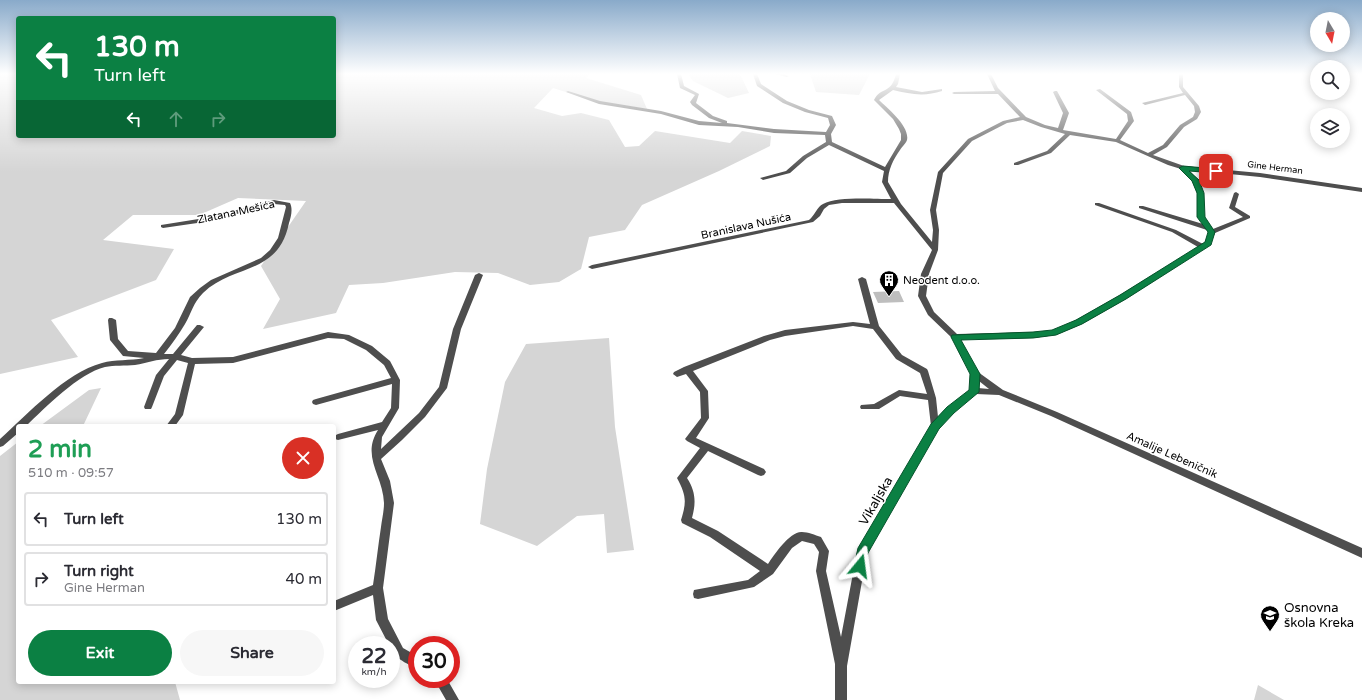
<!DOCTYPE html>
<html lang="en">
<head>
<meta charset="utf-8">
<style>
	:root { --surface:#fff; --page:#f7f7f7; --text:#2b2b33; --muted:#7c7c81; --line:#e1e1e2; --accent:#0b8043 }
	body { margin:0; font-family:"Varela Round",sans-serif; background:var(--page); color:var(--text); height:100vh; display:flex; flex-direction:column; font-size:15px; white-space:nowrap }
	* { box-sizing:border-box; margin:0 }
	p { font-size:13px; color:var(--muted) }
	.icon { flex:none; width:22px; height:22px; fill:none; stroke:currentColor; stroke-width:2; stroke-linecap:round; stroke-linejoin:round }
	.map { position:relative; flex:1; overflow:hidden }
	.side { position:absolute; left:16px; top:424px; width:320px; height:260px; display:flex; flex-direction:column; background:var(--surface); border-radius:4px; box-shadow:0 2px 10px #0003 }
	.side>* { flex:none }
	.banner { position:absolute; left:16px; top:16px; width:320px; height:122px; border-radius:4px; box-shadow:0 2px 10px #0003; background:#0b8043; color:#fff; overflow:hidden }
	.needle { width:26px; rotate:170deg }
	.fabs { position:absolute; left:1310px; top:12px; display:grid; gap:8px }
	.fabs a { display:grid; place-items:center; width:40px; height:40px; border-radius:50%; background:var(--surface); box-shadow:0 2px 10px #0003; font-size:20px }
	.speed { position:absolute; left:348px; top:636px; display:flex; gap:8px; font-size:20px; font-weight:700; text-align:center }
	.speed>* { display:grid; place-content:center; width:52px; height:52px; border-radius:50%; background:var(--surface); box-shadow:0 2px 10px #0003; line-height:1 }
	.speed small { font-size:10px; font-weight:400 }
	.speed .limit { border:6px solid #d22; background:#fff; color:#111 }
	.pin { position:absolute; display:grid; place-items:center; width:34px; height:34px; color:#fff; margin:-17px; border-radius:8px; box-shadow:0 2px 6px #0006 }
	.me { position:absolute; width:44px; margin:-22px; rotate:16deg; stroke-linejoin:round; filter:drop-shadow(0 0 3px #0008) }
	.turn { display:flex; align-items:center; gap:14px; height:84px; padding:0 12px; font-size:18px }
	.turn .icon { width:52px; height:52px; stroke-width:2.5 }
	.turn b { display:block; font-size:28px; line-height:34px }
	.lanes { display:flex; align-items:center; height:38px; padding:0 12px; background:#0003; justify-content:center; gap:20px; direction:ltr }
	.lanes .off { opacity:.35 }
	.round { display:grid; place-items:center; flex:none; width:42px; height:42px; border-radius:21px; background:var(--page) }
	.headline { display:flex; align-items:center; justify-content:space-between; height:68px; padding:0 12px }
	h1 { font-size:24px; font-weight:800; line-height:30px; color:#1e9e55 }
	.cta { display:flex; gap:8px; margin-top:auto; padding:8px 12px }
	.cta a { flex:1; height:46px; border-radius:24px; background:var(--accent); color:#fff; font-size:16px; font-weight:800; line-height:46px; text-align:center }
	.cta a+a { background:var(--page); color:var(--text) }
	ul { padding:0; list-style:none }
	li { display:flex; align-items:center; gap:12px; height:54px; margin:0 8px 6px; padding:0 4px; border:2px solid var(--line); border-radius:4px }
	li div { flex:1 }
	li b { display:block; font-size:15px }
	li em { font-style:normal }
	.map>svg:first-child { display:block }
</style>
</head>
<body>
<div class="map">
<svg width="1362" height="700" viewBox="0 0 1362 700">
	<rect width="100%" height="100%" fill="#fff"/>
	<!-- green -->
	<path fill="#d5d5d5" d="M0,74H18V136H334V74H590L586,78L641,95L647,109L595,101L553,88L534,108L562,116L581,113L609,120L625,147L639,146L655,131L730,143L742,131L771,136L770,146L719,171L642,205L625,230L589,237L581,269L559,282L530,285L498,273L455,272L383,283L349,285L336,313L263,329L280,299L261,266L306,201L238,198L199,215H133L103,240L174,249L156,280L51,320L78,357L0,374Z
		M688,74H740L749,93L728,98L693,81Z
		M810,74H870L859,95L816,92Z
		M609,338L615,427L634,550L607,553L604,514L577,516L537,546L480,524L487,469L505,382L526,344Z
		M101,388L83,426H40L89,390Z
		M18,442V682H175L180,700H0V456Z
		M1258,685L1284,700H1254Z"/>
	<!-- building -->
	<path fill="#bebebe" d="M899,291L904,302L878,303L873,292Z"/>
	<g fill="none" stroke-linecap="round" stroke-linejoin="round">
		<!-- minor -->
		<path fill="#4e4e4e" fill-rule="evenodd" d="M677,74H681L684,86L699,94L696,103L713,116L727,121V123L774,129L826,132L830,125L828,118L805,112L783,103L757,86L753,74H757L761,84L787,101L809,110L832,116L836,125L831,134L832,142L885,167L901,140V134L899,129L893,119L874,100C881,86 891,95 896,74H900L898,84L896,87L922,92L942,89V91C924,97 910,94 893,90L879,100C887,108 910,126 907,140C906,143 902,147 900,150C893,160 888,170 888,182L901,204L932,242L933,230L930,210L938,172L968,139L1003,121L1020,117L998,94H954L952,93L954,92L995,91L987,74H991L998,88L1026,117L1045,125L1058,128L1063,113L1053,92L1055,91H1057L1069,113L1063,130L1116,139L1128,121L1127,114L1096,90L1100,89L1131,112L1134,121L1120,140L1148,153L1163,145L1180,125L1193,117L1195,112L1194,106L1185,95L1145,105L1142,103L1183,93L1179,87V74H1183V87L1199,106L1201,112L1197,119L1184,127L1167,147L1153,155L1184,166L1260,173L1362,188V192L1260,177L1189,170L1198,180L1203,193L1204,217L1213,229L1243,217L1229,208L1234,193L1236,192L1239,194L1235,207L1250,216V218L1215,233L1211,243L1205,248L1126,299L1082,324L1056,335L1033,338L960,339L978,372L1003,390L1057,412L1362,548V558L1051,416L999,395L976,394L953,412L938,428L867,553L847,666V700H835V664L816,571L819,552L814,544L802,541L792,548L773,574L754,587L698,599L694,598L693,594L694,590L748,580L760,571L710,537L682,523L681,520C687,501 686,495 677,478L700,448L687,441L685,439L701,418L700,392L686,374L677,377L673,374L674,372L684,367L764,336L785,330L853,322L870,324L858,279L862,277L866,279L879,326L902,355L927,369L928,371L936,398L938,417L947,408L970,390L971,374L952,338L928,315L918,296L921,274L932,250L894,203H842L829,205L824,209L820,216L813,222L592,269L588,267L592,265L809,220C815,215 817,207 823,204C837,196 874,199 891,199L882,182L884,171L829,145L807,158L790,173L763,180L760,178L786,171L803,156L826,142L825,135L774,133L738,127L699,125L661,114L599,104L566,92L568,91L600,101L661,111L699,121L722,123L709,118L692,105L690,102L695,95L680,88ZM1023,120L1041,127L1065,134L1047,151L1014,163V165H1018L1051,153L1070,135L1116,142L1168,165L1181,169L1192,181L1197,193L1198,217L1203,224L1143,206H1139V208L1207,230L1209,232L1205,242L1203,244L1176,230L1099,203H1095V205L1172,232L1198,247L1120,295L1076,320L1052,331L1033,332L957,334L934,312L926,296L929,274L938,250L939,230L936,210L943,173L972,141L1007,123ZM853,326L873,329L896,359L920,373L927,394L899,390L874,404L861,405L860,407L861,409H879L900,396L928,400L931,426L857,552L841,637L826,571L829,551L821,537C815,535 808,532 802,532C790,531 774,555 768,564L718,531L692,518C696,503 696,492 687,478L708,451L758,475L761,476L764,475L766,472L764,469L696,438L709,418L708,391L693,371L770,340L785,336ZM979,381L989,389L978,388Z
			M775,74H782L789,76L787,77Z
			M274,200L290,203C293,209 291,217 289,223C278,276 234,263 203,293C193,303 192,312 185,324C179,334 172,344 164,354H173L197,325H200L204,327L181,355L192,358L233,357L328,332L349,335L372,346L390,361L400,380L399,408L382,437L381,449L419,413L439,387L453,329L475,275L479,273L483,275L461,329L447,388L425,417L402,440L381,459L390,481L394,503L383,588L388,619L403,648L417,656V668C407,664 391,657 391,645H389L376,620L373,595L334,611V601L373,585C376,566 378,546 381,527C382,519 384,511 384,503C383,475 361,457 378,430L338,440L335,439L334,436L338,434L382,422L391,408L392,384L316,405L313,404L312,402L313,400L316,399L391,378L384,365L366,350L344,339L328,338L233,363L195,364L183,415L175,426H166L175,414L188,363L177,360L164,376L152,407L151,409H145L144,407L156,375L169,359C157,359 147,363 135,365C125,366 114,365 105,367C79,373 45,408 26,426H18V433L3,446L0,447V439C28,414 65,373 102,363C115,359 130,361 144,358L123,356L110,340L108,320L109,318H112L116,320L118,339L128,351L156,353L175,328L190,297L200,288L211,280L261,258L270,250L278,238L286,207L285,205L274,204L211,221L163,228L161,227V225L211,217Z
			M434,679H447L459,700H446Z"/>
	</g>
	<!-- sky -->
	<linearGradient id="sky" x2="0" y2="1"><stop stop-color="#89aaca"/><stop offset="0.43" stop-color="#fff"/><stop offset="1" stop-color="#fff" stop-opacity="0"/></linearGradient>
	<rect width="1362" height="172" fill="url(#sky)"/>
	<!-- route -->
	<path fill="#0b8043" stroke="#07532c" d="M1183,166L1216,169L1219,171L1216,173L1189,171L1199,180L1204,193L1205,217L1215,232L1211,245L1126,299L1082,324L1056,335L1033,338L961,340L980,374L979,392L954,413L939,429L868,553L864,570L860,572L855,570L854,566L858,548L931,424L947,407L969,390L970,374L951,337L952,335L1033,332L1052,330L1076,320L1120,295L1205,242L1208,232L1197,217V193L1192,181L1179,168Z"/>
	<!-- icons -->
	<defs>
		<symbol id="building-pin" viewBox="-11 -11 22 30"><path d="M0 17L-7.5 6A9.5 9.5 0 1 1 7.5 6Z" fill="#000" stroke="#fff"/><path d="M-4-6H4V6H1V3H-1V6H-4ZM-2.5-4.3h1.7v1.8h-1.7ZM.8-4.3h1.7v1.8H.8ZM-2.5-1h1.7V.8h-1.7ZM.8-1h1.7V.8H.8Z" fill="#fff"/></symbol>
		<symbol id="school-pin" viewBox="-11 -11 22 30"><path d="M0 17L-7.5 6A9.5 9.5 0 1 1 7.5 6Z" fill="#000" stroke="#fff"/><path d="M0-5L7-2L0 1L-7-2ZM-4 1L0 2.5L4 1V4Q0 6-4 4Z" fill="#fff"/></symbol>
	</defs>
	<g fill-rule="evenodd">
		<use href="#building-pin" x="878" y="269" width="22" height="30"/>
		<use href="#school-pin" x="1259" y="604" width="22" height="30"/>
	</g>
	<g text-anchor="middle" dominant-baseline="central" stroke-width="3" stroke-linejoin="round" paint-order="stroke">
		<!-- far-street labels -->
		<g font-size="9" fill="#000" stroke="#fff">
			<text transform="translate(1275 168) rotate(7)">Gine Herman</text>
		</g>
		<!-- street labels -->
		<g font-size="11" fill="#000" stroke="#fff">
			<text transform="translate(236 212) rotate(-12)">Zlatana Mešića</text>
			<text transform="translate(746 226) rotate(-12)">Branislava Nušića</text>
			<text transform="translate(1172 455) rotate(24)">Amalije Lebeničnik</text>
		</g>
		<!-- poi labels -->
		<g font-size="11" fill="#000" stroke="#fff" text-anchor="start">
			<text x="903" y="280">Neodent d.o.o.</text>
		</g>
		<!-- near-street labels -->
		<g font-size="13" fill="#000" stroke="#fff">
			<text transform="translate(876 501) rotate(-60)">Vikaljska</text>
		</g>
		<!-- near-poi labels -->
		<g font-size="13" fill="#000" stroke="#fff" text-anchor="start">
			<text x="1284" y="608">Osnovna<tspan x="1284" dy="15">škola Kreka</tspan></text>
		</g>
	</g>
</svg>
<div class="fabs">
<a><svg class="needle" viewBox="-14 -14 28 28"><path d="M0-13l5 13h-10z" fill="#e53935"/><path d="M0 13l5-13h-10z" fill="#7c7c81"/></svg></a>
<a><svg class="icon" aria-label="search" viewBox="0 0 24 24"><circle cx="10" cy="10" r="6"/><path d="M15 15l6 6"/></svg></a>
<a><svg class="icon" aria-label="layers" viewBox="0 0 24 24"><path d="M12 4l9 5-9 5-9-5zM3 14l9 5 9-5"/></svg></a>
</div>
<div class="speed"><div>22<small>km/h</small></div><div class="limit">30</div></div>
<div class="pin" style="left:1216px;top:171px;background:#d93025"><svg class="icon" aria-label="arrive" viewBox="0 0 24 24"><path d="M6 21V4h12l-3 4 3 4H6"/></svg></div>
<svg class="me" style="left:860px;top:566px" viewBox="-20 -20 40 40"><path d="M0-17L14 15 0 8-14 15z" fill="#0b8043" stroke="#fff" stroke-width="4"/></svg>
<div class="banner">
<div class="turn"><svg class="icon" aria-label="left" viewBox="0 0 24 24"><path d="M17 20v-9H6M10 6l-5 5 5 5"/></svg><div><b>130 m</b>Turn left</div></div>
<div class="lanes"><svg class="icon" aria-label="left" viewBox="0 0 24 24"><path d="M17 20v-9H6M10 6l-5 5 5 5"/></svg><svg class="icon off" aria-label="ahead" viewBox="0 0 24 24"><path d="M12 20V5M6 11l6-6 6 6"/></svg><svg class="icon off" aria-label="right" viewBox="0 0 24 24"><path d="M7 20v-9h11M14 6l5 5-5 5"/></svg></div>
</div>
<section class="side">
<div class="headline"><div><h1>2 min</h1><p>510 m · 09:57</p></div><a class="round" style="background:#d93025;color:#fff"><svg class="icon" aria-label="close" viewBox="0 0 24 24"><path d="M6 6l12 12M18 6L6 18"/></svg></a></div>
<ul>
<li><svg class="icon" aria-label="left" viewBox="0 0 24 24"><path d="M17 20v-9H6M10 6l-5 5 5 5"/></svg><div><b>Turn left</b></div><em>130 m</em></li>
<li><svg class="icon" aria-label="right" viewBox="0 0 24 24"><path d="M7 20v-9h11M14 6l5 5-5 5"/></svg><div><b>Turn right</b><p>Gine Herman</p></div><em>40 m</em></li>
</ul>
<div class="cta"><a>Exit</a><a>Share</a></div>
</section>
</div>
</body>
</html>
